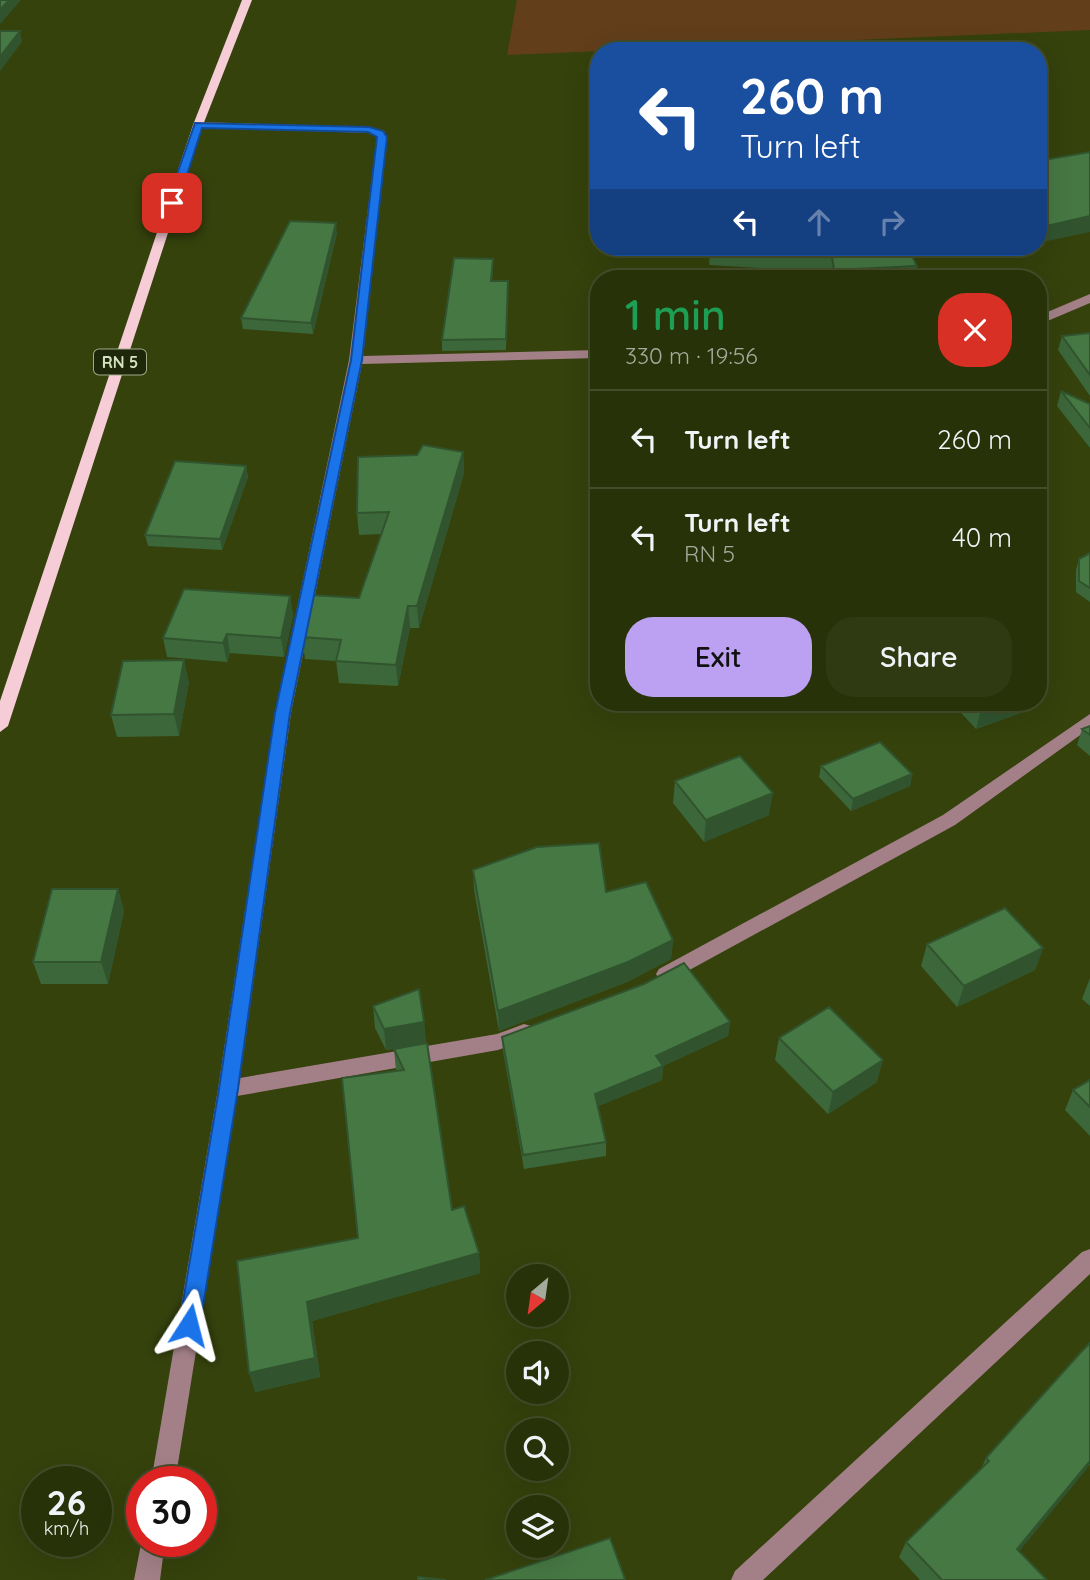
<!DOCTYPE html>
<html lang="en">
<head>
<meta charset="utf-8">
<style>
	:root { --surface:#283209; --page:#303a12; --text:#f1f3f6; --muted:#a5aa9c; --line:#444d2a; --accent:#bca0f2 }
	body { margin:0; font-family:Quicksand,sans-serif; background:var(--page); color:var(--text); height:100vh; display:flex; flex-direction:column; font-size:26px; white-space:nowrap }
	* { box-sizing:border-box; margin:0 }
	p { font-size:23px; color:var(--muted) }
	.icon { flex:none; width:38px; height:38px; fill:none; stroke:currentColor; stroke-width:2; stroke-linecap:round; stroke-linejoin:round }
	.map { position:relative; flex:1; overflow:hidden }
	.details { position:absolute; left:590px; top:270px; width:457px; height:441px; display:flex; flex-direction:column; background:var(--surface); border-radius:28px; box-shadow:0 7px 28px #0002,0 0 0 2px var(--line) }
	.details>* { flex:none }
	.hud { position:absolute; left:590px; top:42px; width:457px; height:214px; border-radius:28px; box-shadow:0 7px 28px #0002,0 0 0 2px var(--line); background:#1a4fa0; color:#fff; overflow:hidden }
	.needle { width:46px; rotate:209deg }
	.buttons { position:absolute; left:506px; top:1264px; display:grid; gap:14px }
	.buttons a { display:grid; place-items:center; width:63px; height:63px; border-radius:50%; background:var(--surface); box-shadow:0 7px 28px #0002,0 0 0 2px var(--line); font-size:35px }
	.speed { position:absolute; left:21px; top:1466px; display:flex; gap:14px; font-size:35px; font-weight:700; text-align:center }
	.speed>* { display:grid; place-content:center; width:91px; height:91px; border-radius:50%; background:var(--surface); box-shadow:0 7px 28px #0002,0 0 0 2px var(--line); line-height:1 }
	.speed small { font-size:18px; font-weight:400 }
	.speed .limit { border:10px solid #d22; background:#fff; color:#111 }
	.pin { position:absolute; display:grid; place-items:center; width:60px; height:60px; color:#fff; margin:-30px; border-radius:14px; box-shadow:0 4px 10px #0006 }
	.me { position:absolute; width:77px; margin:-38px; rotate:9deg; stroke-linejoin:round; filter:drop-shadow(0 0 5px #0008) }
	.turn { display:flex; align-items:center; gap:24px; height:147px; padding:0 35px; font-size:32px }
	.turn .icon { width:91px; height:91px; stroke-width:2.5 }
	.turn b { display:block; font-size:49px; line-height:60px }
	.lanes { display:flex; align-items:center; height:66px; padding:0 35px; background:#0003; justify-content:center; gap:35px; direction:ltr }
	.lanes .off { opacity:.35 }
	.round { display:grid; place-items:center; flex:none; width:74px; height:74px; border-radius:28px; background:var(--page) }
	.overview { display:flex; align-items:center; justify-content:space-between; height:119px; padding:0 35px }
	h1 { font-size:42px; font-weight:600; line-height:52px; color:#1e9e55 }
	.action { display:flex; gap:14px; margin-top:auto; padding:14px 35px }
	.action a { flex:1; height:80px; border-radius:28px; background:var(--accent); color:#111; font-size:28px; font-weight:600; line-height:80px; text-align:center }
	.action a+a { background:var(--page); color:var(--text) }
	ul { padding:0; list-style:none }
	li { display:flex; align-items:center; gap:21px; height:98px; padding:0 35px; border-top:2px solid var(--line) }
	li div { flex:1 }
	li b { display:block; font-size:26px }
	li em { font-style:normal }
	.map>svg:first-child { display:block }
</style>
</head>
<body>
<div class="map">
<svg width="1090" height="1580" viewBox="0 0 1090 1580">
	<rect width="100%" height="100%" fill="#35420c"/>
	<!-- green -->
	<path fill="#623e1b" d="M517,0H1090V30L507,55Z"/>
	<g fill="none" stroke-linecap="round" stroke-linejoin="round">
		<!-- minor -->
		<path fill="#a38088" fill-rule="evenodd" d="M198,122L369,127L384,131L387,137L363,356L598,350V358L362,364L291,713L240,1078L497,1034L524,1024L531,1026L534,1032L531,1038L498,1050L237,1096L175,1482H151L218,1089L275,713L349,360L377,137L369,133L194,127L193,125Z
			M1090,294V303L1038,325V316Z
			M1090,714V728L955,825L673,979L666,982L659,979L656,974L659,969L943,815Z
			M1090,1249V1274L763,1580H731L735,1571L1082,1252Z
			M142,1539V1542H165L160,1580H134Z"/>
		<!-- major -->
		<path fill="#f6ccd6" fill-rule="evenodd" d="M242,0H252L203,125L8,726L0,732V701L193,125Z"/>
	</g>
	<!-- wall -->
	<path fill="#3c673a" d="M337,233L313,334L243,329L241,318Z
		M710,247H908L917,266L915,278H831L830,272L709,265Z
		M932,247H992L933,248Z
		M493,270L492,281H508L506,350L442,351V340Z
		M1090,333V396L1058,350L1062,336Z
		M1061,391L1090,404V448L1057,406Z
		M463,452L464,473L419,628H410L398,686L339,683L336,661L305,659L302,637L359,598L382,534L359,535L357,513L417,455Z
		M246,466L248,477L222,550L148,546L145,535Z
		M1090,553V602L1076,592V570L1079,559Z
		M290,596L293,615L284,657L230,653L227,662L167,657L163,638Z
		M189,682L179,736L117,737L111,715Z
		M744,702H783L754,713Z
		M951,702H1029L1026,711L976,729Z
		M1090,726V756L1077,745L1082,729Z
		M821,766L912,774L910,786L851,811L819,777Z
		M675,781L769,815L704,842L673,803Z
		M473,870L606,892L673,940L671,959L627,982L499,1031L474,890Z
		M118,889L124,911L108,984H41L33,962Z
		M927,944L1043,948L1035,970L957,1007L921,966Z
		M1090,978V1006L1082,999Z
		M373,1006L424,1022L426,1044L386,1050L375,1028Z
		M730,1022L728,1036L663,1066L662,1080L598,1106L606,1142V1156L524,1169L503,1051L502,1037Z
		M779,1038L877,1082L828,1114L775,1060Z
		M427,1043L452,1210L479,1253L480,1273L312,1321L320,1377L255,1392L358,1238L396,1071L394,1049Z
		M1090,1080V1136L1065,1110L1073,1090Z
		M1082,1351L1019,1552L1047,1580H920L899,1557L906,1542L981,1469L986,1458Z"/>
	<!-- shaded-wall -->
	<path fill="#31542f" d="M9,0H21L0,24V10Z
		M20,31L22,42L0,71V57Z
		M1090,216V232L1038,243V228Z
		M336,223L337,233L313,334L311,323Z
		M463,452L464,473L419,628L417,606Z
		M246,466L248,477L222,550L220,539Z
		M290,596L293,615L284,657L281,638Z
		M408,606L410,628L398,686L396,665Z
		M227,634L230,653L227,662L223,643Z
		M184,660L189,682L179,736L174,714Z
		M755,702H783L754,713Z
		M995,702H1029L1026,711L976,729L982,706Z
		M912,774L910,786L851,811L853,799Z
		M773,793L769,815L704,842L706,820Z
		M118,889L124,911L108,984L101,962Z
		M673,940L671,959L627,982L499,1031L498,1011Z
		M1043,948L1035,970L957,1007L964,986Z
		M424,1022L426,1044L386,1050L384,1029Z
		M730,1022L728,1036L663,1066L662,1080L594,1108L595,1094L656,1056Z
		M883,1060L877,1082L828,1114L833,1092Z
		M479,1253L480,1273L312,1321L320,1377L255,1392L249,1373L307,1302Z
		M1090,1461V1465L1008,1565L1017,1549Z"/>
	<!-- building -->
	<path fill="#467843" stroke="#31542f" stroke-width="2" d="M0,0H9L0,10Z
		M0,31H20L0,57Z
		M1090,152V216L1038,228V161Z
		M290,221L336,223L311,323L241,318Z
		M711,247H908L917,266L834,270L832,257L711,250Z
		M454,258L493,259L491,281H508L506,339L442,340Z
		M1090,333V375L1062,336Z
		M1061,391L1090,404V428Z
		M423,445L463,452L417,606H408L396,665L336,661L341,640L302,637L311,595L359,598L389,512L357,513L358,457L417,455Z
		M175,461L246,466L220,539L145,535Z
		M1090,553V588L1079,581V559Z
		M184,589L290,596L281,638L227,634L223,643L163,638Z
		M184,660L174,714L111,715L123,661Z
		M978,702H995L982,706Z
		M1090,726V735L1082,729Z
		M880,742L912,774L853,799L821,766Z
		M740,756L773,793L706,820L675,781Z
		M599,843L606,892L646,882L673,940L628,962L498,1011L473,870L537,847Z
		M52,889H118L101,962H33Z
		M1005,908L1043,948L964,986L927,944Z
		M684,963L730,1022L656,1056L663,1066L595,1094L606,1142L523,1155L502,1037L644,984Z
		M419,989L424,1022L384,1029L373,1006Z
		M829,1007L883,1060L833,1092L779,1038Z
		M427,1043L452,1210L464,1206L479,1253L307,1302L315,1358L249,1373L237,1261L358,1238L342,1078L404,1070L394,1049Z
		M1090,1080V1107L1073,1090Z
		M1090,1343V1461L1017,1549L1047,1580H942L906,1542L989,1461L986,1458L1082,1351Z
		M610,1538L625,1579L621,1580H485Z
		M418,1577L446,1580H418Z"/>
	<!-- route -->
	<path fill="#1a73e8" stroke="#114b97" stroke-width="2" d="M195,123L369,127L383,131L387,137L362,360L290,713L238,1089L200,1325L197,1332L189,1335L182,1332L179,1325L219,1089L275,713L351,360L377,137L368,132L202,128L178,203L169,205L167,203Z"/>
	<g text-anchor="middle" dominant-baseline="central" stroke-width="6" stroke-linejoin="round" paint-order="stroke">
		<!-- shield labels -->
		<rect fill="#1f270a" stroke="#9faa89" stroke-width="2" x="94" y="349.5" width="52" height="25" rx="5"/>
		<g font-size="16" font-weight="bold" fill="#d6e2bf">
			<text x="120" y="362">RN 5</text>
		</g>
	</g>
</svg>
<div class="buttons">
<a><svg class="needle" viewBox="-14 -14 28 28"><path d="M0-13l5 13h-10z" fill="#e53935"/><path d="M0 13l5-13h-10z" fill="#a5aa9c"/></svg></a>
<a><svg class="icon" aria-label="sound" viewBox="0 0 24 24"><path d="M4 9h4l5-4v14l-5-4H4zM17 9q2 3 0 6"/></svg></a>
<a><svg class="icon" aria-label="search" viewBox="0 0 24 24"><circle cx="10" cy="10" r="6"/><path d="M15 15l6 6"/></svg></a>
<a><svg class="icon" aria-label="layers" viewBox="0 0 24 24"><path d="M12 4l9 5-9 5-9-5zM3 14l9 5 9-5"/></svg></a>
</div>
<div class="speed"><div>26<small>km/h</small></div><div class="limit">30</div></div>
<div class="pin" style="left:172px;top:203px;background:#d93025"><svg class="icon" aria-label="arrive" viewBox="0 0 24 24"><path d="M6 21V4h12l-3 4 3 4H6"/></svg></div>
<svg class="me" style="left:189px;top:1325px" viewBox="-20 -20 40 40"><path d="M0-17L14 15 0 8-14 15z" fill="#1a73e8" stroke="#fff" stroke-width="4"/></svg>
<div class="hud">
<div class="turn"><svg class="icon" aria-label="left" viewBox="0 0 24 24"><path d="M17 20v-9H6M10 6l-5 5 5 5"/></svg><div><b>260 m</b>Turn left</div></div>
<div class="lanes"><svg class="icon" aria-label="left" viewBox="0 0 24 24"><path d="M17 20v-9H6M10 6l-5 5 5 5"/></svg><svg class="icon off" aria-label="ahead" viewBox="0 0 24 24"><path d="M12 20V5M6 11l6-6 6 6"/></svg><svg class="icon off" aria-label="right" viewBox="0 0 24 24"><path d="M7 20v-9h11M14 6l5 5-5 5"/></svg></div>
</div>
<section class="details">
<div class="overview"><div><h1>1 min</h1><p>330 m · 19:56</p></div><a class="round" style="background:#d93025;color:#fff"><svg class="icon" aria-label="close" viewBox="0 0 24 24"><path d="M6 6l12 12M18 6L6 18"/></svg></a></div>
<ul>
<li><svg class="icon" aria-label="left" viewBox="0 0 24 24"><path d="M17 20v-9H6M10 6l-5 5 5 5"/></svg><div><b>Turn left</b></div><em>260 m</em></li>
<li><svg class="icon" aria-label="left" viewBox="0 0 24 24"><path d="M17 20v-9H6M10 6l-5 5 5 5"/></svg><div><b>Turn left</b><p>RN 5</p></div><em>40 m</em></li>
</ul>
<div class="action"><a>Exit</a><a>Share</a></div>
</section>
</div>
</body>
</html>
